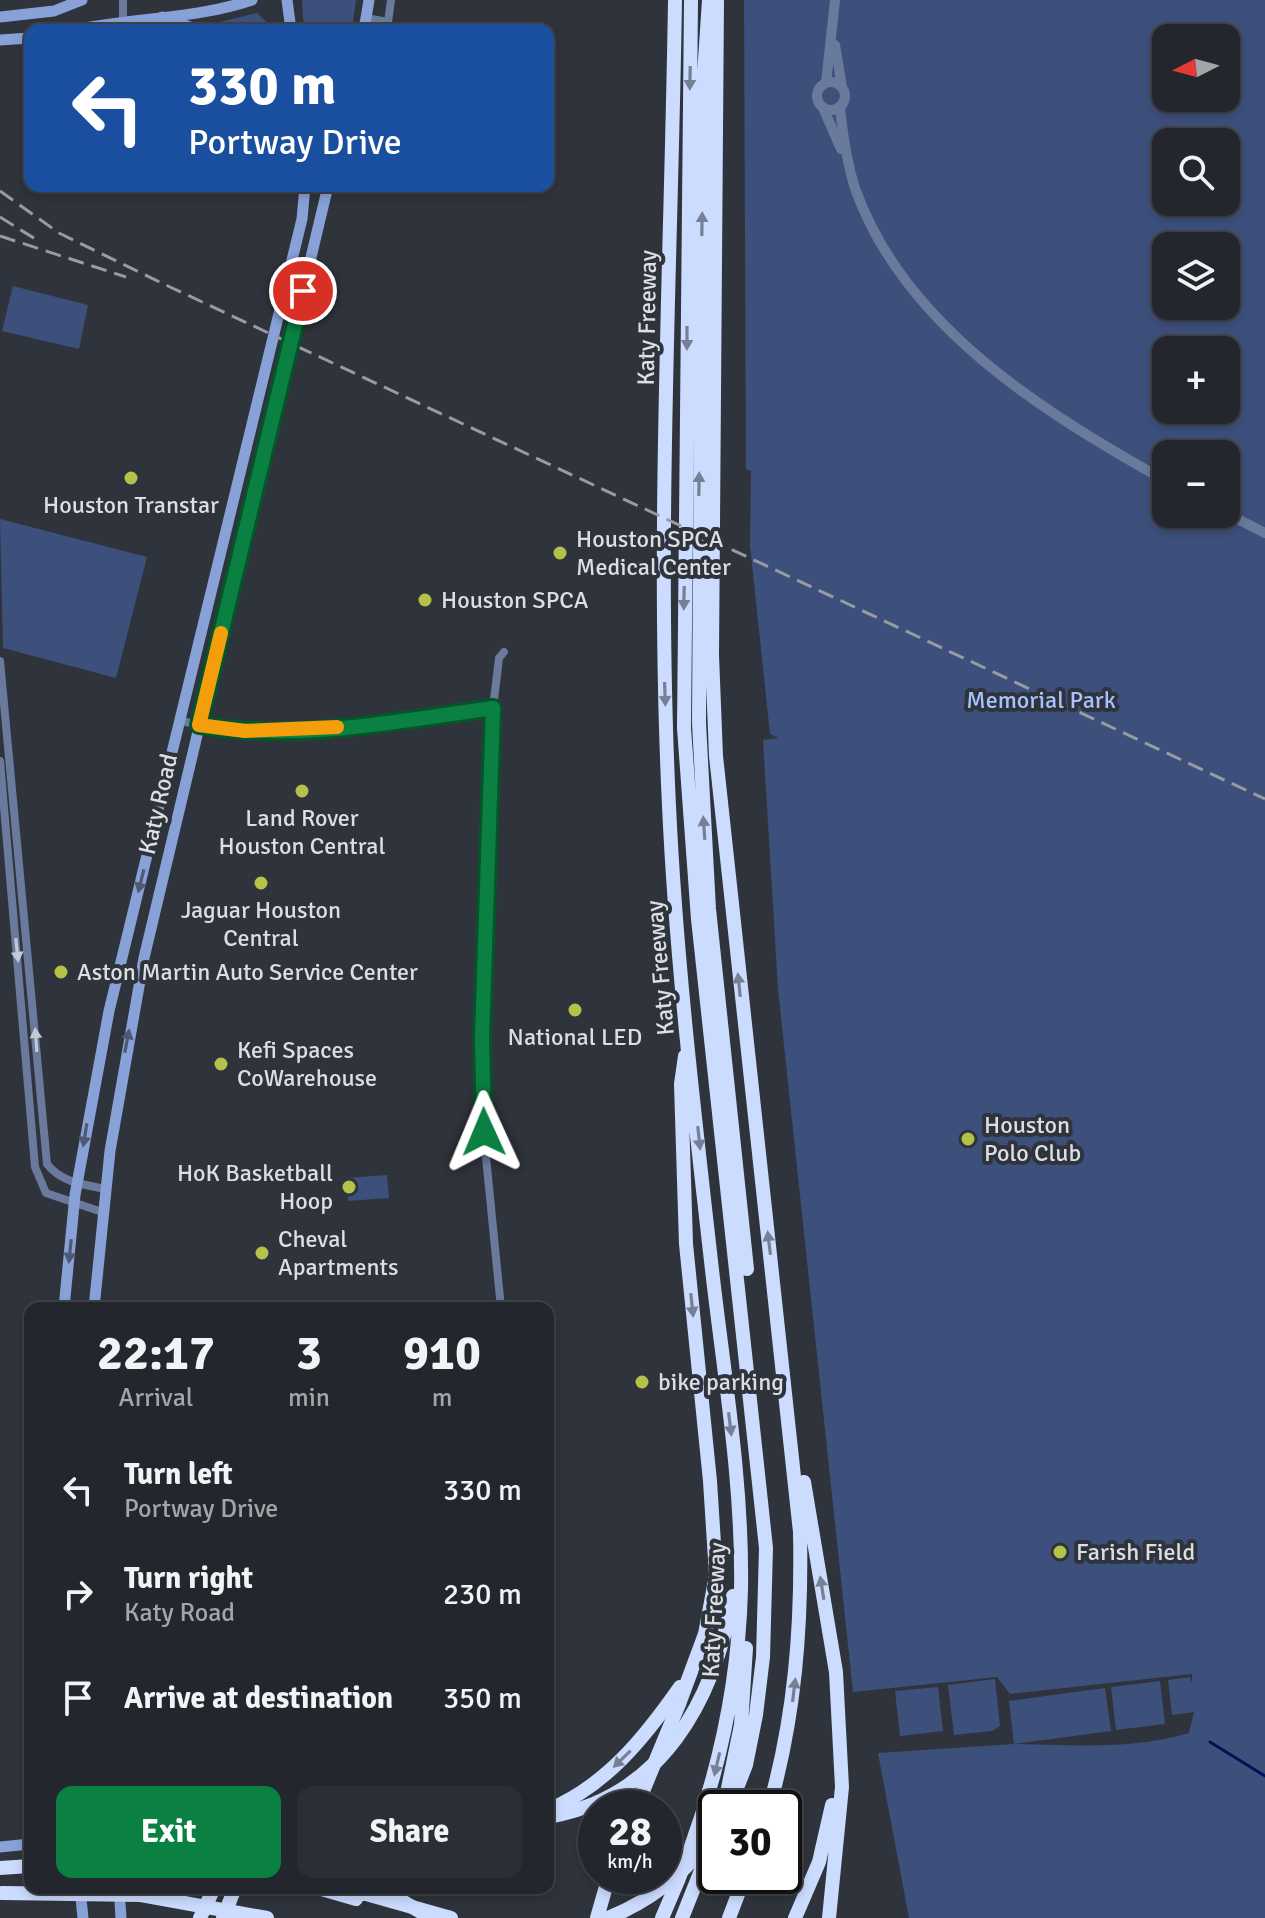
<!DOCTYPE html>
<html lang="en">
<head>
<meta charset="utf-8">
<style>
	:root { --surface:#23262c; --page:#2b2e34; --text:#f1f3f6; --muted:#a3a5a9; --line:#404348; --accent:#0b8043 }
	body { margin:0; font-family:Signika,sans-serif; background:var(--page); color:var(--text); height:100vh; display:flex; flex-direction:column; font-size:30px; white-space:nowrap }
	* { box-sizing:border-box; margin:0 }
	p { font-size:26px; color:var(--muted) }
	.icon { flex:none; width:44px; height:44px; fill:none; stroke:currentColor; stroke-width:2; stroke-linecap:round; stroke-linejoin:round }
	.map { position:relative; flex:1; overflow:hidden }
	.drawer { position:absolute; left:24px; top:1302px; width:530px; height:592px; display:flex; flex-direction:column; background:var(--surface); border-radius:16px; box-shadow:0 4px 12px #0003,0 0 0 2px var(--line) }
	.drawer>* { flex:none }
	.banner { position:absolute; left:24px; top:24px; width:530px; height:168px; border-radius:16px; box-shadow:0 4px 12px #0003,0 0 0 2px var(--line); background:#1a4fa0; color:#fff; overflow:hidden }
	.needle { width:52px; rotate:264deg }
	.tools { position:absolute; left:1152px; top:24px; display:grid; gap:16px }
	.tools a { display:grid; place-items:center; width:88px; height:88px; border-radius:16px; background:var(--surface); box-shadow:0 4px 12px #0003,0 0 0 2px var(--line); font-size:40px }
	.speed { position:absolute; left:578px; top:1790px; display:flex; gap:16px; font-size:40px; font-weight:700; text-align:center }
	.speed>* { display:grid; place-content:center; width:104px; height:104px; border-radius:50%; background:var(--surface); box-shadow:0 4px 12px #0003,0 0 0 2px var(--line); line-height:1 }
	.speed small { font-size:20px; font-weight:400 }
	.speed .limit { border:4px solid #111; border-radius:12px; background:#fff; color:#111 }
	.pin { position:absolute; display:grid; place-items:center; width:68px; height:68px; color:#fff; margin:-34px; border:4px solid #fff; border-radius:50%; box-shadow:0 2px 8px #0007 }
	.me { position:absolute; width:88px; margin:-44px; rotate:359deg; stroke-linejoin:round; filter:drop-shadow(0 0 6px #0008) }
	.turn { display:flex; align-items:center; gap:28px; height:168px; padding:0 32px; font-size:36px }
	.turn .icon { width:104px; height:104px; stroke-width:2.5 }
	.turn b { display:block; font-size:56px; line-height:68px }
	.eta { display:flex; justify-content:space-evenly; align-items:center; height:136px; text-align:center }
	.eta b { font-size:48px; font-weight:800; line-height:56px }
	.button { display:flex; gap:16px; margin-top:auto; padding:16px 32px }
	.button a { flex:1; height:92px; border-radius:16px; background:var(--accent); color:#fff; font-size:32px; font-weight:800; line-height:92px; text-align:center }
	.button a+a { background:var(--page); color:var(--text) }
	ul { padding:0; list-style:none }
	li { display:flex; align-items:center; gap:24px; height:104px; padding:0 32px }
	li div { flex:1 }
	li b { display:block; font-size:30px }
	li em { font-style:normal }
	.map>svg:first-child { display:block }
</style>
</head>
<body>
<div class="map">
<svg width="1265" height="1918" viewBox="0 0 1265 1918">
	<rect width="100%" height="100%" fill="#2f333b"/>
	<!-- green -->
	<path fill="#3d507c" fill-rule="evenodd" d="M302,0H356L352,30H304Z
		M744,0H1265V1918H909L878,1753L1014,1744L1009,1701L1105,1688L1111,1731L1015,1744C1074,1745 1131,1750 1189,1733L1194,1712L1172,1715L1168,1680L1190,1677L1192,1683V1674L1010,1694L997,1677L853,1692L778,989L763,740L779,738L770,734L750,546L751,471L746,469ZM1166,38H1226V98H1166ZM1166,142H1226V202H1166ZM1166,246H1226V306H1166ZM1166,350H1226V410H1166ZM1166,454H1226V514H1166Z
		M257,13L275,30H219L215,23Z
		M13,286L88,305L79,349L2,331Z
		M0,519L147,557L116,678L3,648Z
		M387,1175L389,1198L348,1201L346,1178Z
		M995,1679L1000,1726L992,1731L954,1735L948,1685Z
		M1160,1681L1165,1724L1116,1730L1111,1687Z
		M938,1687L943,1731L900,1736L895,1691Z"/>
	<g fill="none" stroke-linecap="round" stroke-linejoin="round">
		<!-- stream -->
		<path stroke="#031156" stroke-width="3" d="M1210,1742L1265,1776"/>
		<!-- minor -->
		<path stroke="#6a7a9c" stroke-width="8" d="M366,18L388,22
			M118,30L123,20V0
			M387,30L391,0
			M0,661L47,1164C62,1183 83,1184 105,1189
			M181,721C282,744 392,721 493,708
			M0,761L35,1167L46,1193L102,1212
			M501,1308L484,1137L482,1037L493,708L499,658L504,652"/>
		<!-- tertiary -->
		<path stroke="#6a7a9c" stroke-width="10" d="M835,45L842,87
			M817 96a14 14 0 1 1 28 0a14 14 0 1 1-28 0Z
			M826,83L835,0
			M840,108C843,136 847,165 856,191C906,328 1045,413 1166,481
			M824,110L841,149
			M1226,513L1265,533"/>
		<!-- secondary -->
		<path stroke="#88a1d7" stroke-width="11" d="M287,0L291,30
			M0,17L54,11L82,0
			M162,17L198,30
			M75,30C133,18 196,19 252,0
			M364,30L369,0
			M0,40L30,38
			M64,1308L75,1195L109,1011L302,219L305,186
			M94,1308L110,1151L144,958L328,186
			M0,1847L30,1844
			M119,1888L121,1918
			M80,1889L83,1918"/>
		<!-- motorway -->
		<path stroke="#ccdcfe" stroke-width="14" d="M691,0L684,728L698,919L766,1548L763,1657L756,1715L746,1765L729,1808
			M709,0L703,90L699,723L709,909L747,1269
			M717,0L712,655L716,756L800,1532C802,1626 795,1717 769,1808
			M804,1482L836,1672L842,1787L829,1918
			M679,1704L705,1634L716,1575L710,1481L686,1244L681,1084L685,1056
			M727,1793L741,1725L746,1648
			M548,1810C606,1786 645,1737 680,1687
			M548,1817C663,1797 714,1700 733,1596
			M0,1868L30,1866
			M318,1888L356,1899
			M345,1888L451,1918
			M200,1918L214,1888
			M223,1918L235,1888
			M597,1918L609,1876
			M662,1918C709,1814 738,1705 741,1590C743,1480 723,1370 711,1261C694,1110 676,958 669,806C656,538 671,269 675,0
			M682,1918L715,1835
			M729,1918L745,1876
			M795,1918L819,1862L832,1805"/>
		<!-- rail -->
		<path stroke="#989ba1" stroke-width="3" stroke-dasharray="16 8" stroke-linecap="butt" d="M0,191L59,233L168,286L1265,799
			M0,217L37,240
			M0,236L126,277"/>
		<!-- motorway-bridge -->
		<path stroke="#ccdcfe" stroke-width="14" d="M636,1808L679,1704
			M380,1888L431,1918
			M2,1893L141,1895L267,1918
			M608,1918C652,1900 690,1870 716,1830"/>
	</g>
	<!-- one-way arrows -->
	<defs><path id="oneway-solid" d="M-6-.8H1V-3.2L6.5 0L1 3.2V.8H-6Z" transform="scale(2)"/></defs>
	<g fill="#767f93">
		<use href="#oneway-solid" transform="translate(690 78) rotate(91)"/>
		<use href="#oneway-solid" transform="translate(702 224) rotate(-89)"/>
		<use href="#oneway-solid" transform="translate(687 338) rotate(90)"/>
		<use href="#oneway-solid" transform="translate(699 484) rotate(-89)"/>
		<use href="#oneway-solid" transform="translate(684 598) rotate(91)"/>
		<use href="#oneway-solid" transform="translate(665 694) rotate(88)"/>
		<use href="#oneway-solid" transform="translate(704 828) rotate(-94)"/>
		<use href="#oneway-solid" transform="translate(739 985) rotate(-96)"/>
		<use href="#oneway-solid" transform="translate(699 1138) rotate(84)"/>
		<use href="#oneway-solid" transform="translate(769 1243) rotate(-97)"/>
		<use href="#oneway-solid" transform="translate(692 1305) rotate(84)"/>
		<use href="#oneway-solid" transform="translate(730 1424) rotate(83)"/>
		<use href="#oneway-solid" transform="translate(822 1588) rotate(-99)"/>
		<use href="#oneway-solid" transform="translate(794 1690) rotate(-83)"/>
		<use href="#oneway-solid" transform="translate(622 1759) rotate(136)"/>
		<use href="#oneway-solid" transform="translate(717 1764) rotate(103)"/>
	</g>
	<g fill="#4e5a72">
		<use href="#oneway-solid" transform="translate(141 881) rotate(104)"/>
		<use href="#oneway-solid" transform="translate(127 1041) rotate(-79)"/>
		<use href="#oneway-solid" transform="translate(85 1135) rotate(99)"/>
		<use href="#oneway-solid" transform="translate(70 1251) rotate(96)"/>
	</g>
	<g fill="#c4cad5">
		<use href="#oneway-solid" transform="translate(17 950) rotate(84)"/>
		<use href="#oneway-solid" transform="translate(36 1040) rotate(-94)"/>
	</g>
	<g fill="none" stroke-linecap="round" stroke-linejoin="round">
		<defs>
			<path id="route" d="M303,291L199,725C295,742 398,721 493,708L482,1037L484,1132"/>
		</defs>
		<!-- route casing -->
		<use href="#route" stroke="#07532c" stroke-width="20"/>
		<!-- route -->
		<use href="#route" stroke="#0b8043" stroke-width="14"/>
		<!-- slow -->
		<path stroke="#f59e0b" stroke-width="14" d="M221,633L199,725L245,731L337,727"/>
	</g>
	<!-- markers -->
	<g fill="#b4c24a" stroke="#2f333b" stroke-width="3">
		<circle cx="131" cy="478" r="8"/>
		<circle cx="560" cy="553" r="8"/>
		<circle cx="425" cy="600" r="8"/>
		<circle cx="302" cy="791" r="8"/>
		<circle cx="261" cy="883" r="8"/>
		<circle cx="61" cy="972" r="8"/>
		<circle cx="575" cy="1010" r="8"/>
		<circle cx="221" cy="1064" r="8"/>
		<circle cx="968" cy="1139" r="8"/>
		<circle cx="349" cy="1187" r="8"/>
		<circle cx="262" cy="1253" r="8"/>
		<circle cx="642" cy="1382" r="8"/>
		<circle cx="1060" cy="1552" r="8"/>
	</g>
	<g text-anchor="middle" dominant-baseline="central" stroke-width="8" stroke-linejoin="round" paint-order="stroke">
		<!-- street labels -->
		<g font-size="24" fill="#dbdee3" stroke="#2f333b">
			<text transform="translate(647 318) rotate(-89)">Katy Freeway</text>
			<text transform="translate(158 804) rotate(-77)">Katy Road</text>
			<text transform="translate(660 968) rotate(-95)">Katy Freeway</text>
			<text transform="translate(714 1610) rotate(-87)">Katy Freeway</text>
		</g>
		<!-- poi labels -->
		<g font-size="24" fill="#dbdee3" stroke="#2f333b" text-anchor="start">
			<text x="131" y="505" text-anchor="middle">Houston Transtar</text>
			<text x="576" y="539">Houston SPCA<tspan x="576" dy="28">Medical Center</tspan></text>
			<text x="441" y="600">Houston SPCA</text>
			<text x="302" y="818" text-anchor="middle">Land Rover<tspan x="302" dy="28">Houston Central</tspan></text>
			<text x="261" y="910" text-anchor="middle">Jaguar Houston<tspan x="261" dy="28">Central</tspan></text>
			<text x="77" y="972">Aston Martin Auto Service Center</text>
			<text x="575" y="1037" text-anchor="middle">National LED</text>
			<text x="237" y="1050">Kefi Spaces<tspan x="237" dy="28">CoWarehouse</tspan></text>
			<text x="984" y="1125">Houston<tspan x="984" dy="28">Polo Club</tspan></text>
			<text x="333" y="1173" text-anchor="end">HoK Basketball<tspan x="333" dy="28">Hoop</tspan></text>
			<text x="278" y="1239">Cheval<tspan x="278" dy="28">Apartments</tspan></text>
			<text x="658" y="1382">bike parking</text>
			<text x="1076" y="1552">Farish Field</text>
		</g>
		<!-- park labels -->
		<g font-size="24" fill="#a6c2ff" stroke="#2f333b">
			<text x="1041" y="700">Memorial Park</text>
		</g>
	</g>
</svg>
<div class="tools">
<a><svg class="needle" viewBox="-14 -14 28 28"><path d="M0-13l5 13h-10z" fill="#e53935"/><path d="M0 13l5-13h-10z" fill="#a3a5a9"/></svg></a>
<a><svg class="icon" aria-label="search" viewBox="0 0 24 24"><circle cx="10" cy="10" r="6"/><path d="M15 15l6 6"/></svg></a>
<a><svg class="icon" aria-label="layers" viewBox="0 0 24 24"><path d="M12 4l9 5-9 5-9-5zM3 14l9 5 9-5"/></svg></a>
<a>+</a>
<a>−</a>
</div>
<div class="speed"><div>28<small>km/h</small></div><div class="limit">30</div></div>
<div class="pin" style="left:303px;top:291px;background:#d93025"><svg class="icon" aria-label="arrive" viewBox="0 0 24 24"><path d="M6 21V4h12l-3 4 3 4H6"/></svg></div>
<svg class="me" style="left:484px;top:1132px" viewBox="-20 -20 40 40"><path d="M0-17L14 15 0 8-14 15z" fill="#0b8043" stroke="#fff" stroke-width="4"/></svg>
<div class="banner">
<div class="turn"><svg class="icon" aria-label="left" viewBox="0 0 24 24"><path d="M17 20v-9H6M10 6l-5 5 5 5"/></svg><div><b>330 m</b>Portway Drive</div></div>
</div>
<section class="drawer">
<div class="eta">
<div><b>22:17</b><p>Arrival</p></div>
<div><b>3</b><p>min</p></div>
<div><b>910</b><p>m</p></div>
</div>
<ul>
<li><svg class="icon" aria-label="left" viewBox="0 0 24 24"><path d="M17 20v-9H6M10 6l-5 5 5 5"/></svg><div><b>Turn left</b><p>Portway Drive</p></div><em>330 m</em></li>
<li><svg class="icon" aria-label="right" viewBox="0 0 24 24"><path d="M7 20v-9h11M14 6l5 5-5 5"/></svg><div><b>Turn right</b><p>Katy Road</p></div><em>230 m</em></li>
<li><svg class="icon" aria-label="arrive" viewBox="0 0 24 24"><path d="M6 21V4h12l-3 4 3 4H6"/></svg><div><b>Arrive at destination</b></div><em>350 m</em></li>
</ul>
<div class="button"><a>Exit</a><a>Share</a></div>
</section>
</div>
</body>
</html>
